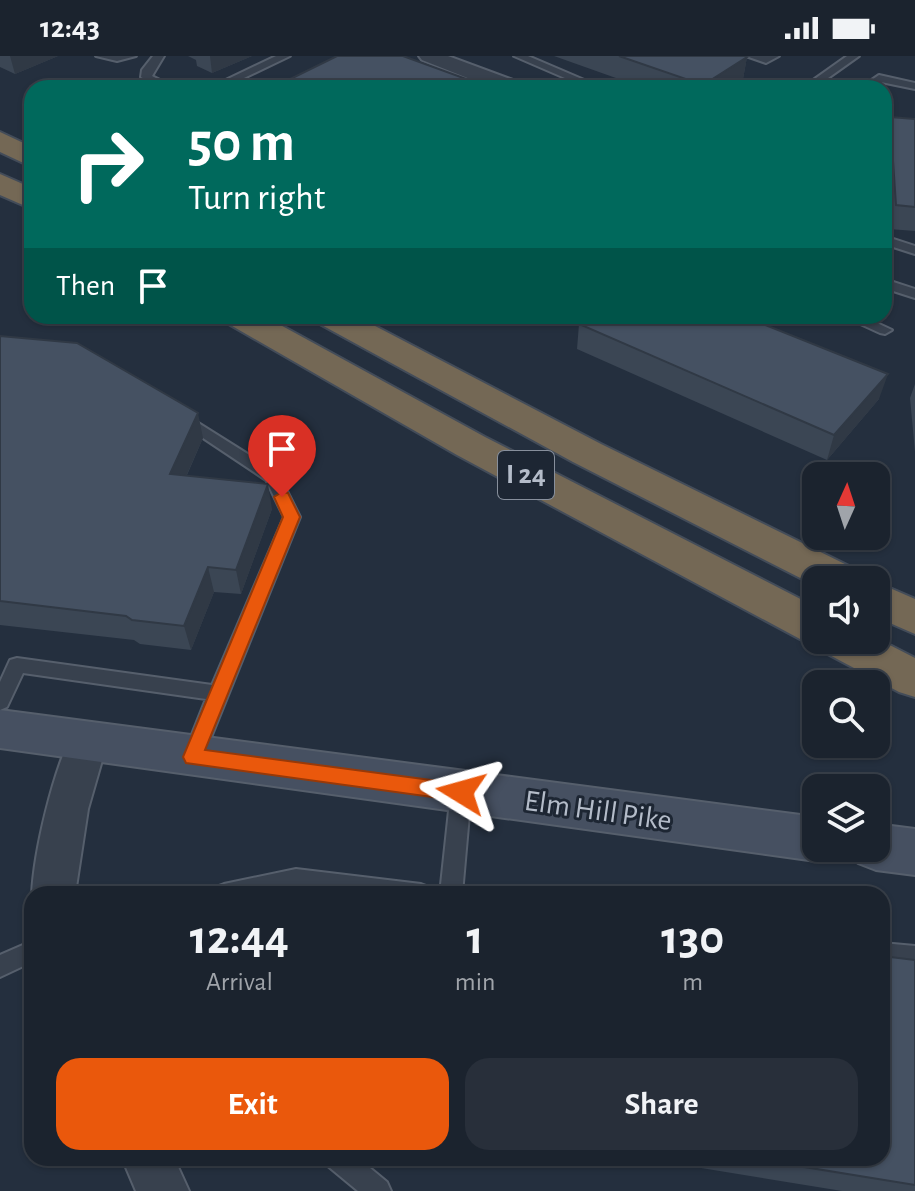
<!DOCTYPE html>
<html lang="en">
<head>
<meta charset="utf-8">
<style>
	:root { --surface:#1b232e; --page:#282f3a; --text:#f1f3f6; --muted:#a0a4aa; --line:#39404a; --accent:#ea580c }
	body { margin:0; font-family:"Alegreya Sans",sans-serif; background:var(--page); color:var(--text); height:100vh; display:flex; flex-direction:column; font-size:30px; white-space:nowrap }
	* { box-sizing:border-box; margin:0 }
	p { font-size:26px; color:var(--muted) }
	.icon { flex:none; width:44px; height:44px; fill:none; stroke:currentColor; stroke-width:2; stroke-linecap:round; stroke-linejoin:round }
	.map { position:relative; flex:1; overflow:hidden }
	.sheet { position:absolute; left:24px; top:830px; width:866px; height:280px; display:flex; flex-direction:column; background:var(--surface); border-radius:24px; box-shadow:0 2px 6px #0004,0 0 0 2px var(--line) }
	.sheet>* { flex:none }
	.banner { position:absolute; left:24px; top:24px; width:868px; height:244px; border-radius:24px; box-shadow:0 2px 6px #0004,0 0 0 2px var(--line); background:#00695c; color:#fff; overflow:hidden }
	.needle { width:52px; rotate:3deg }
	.tools { position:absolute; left:802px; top:406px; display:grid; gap:16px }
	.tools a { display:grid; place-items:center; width:88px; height:88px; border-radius:16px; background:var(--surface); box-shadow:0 2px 6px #0004,0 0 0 2px var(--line); font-size:40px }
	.pin { position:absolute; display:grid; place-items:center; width:68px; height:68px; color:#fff; margin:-82px -34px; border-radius:50% 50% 50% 0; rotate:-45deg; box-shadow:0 0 8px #0007 }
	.pin .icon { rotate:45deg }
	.me { position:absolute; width:88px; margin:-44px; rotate:278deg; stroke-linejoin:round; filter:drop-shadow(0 0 6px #0008) }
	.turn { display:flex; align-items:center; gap:28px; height:168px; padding:0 32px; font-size:36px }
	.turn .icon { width:104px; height:104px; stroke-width:2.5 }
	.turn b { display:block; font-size:56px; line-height:68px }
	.then { display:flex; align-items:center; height:76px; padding:0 32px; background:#0003; gap:16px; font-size:30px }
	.eta { display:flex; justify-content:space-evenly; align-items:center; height:136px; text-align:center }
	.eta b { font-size:48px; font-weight:700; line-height:56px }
	.action { display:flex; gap:16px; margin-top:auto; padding:16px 32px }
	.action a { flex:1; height:92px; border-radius:24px; background:var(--accent); color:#fff; font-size:32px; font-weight:700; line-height:92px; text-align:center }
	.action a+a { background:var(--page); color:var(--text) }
	.status { display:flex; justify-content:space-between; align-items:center; height:56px; padding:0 40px; background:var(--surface); direction:ltr }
	.status svg { height:22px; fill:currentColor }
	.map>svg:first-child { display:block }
</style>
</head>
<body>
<div class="status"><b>12:43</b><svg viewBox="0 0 49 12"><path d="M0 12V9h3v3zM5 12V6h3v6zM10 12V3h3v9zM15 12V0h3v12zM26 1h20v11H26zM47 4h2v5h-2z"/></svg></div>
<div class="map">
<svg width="915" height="1135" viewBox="0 0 915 1135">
	<rect width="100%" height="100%" fill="#242f3e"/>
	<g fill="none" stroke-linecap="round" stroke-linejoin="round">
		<defs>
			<path id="lane" d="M96,0H136L117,5Z
				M153,0H164L152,20L164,26V30H156L141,21L142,14Z
				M276,0H290L223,32H209Z
				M514,0H528L603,32H588Z
				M746,0H779L766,7Z
				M847,0H859L814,32H802Z
				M879,19L915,27V33L881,26L872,32H860Z
				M884,180L915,190V198L884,188Z
				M884,223L915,233V242L884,232Z
				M843,260H862L892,274L885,278L880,277Z
				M184,358L278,417L300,461L203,701L200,707L193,709L186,707L183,701L206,643L23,617L7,651L0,654V626L10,604L17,602L212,629L284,461L266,424L179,366V360Z
				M461,727L468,730L471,736L462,838H440L451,736L454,730Z
				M296,813L421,828L429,831L432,838H341L296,833L270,838H213L216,831L224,828Z
				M32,885V906L0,921V899Z
				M882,887L915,890V912L882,907Z
				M325,1102H358L387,1126L391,1135H358L329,1111Z"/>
			<path id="street" d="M419,0H448L521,27L524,32H493L422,4Z
				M87,671L101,676L107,687L88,753L75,838L32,839C34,795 53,716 73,676Z
				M122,1102H174L189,1135H136Z"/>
			<path id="secondary" d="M0,654L816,761V792H837L834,799L816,805L0,692Z
				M876,768L915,773V819L876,814L858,807L851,792H876Z"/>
			<path id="highway" d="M0,76L32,91V111L0,96Z
				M0,118L32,132V153L0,139Z
				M222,260H264L485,381L816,551V584L876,582L915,602V641L899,636L824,596L819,587L800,583L457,399L227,267Z
				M313,260H356L601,388L855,513L861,524H816V530L573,406L318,267Z
				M876,526L915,543V578L876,561Z"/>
		</defs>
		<!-- lane casing -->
		<use href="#lane" stroke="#565f6c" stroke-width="4"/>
		<!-- street casing -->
		<use href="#street" stroke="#565f6c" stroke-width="4"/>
		<!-- secondary casing -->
		<use href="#secondary" stroke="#565f6c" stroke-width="4"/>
		<!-- highway casing -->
		<use href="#highway" stroke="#434c59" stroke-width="4"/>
		<!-- lane -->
		<use href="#lane" fill="#38414e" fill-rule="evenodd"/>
		<!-- street -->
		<use href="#street" fill="#38414e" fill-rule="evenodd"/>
		<!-- secondary -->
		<use href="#secondary" fill="#465061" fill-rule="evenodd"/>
		<!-- highway -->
		<use href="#highway" fill="#746855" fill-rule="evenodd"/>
	</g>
	<!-- wall -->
	<path fill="#3b4654" d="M0,0H58L15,18L0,11Z
		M188,0H252L212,17L197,10L196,4Z
		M554,0H745L747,1L743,23L729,32H644Z
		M890,61L915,63V175L889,173L884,84Z
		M579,268L879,343L827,404L577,293Z
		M0,280L203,382L187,419L272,453L241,538L214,536L191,594L140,588L134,584L0,569Z
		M915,328V396L910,342Z
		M915,904V1135H842L640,1102H882Z"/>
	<!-- shaded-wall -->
	<path fill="#303945" d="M10,0H58L15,18Z
		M210,0H252L212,17Z
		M747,1L743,23L729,32H702L703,29Z
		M888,318L879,343L827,404L834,379Z
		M198,357L203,382L176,443L170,418Z
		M268,428L272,453L241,538L236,514Z
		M208,511L214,536L191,594L184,570Z"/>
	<!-- building -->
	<path fill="#455162" stroke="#303945" stroke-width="2" d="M337,0H403L480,28L474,32H272Z
		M619,0H745L747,1L703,29Z
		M890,61L915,63V151L896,149Z
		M588,260H743L888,318L834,379L579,268Z
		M0,280L77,287L198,357L170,418L268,428L236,514L208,511L184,570L132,564L126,560L0,545Z
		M882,900L915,904V1129L749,1102H882Z"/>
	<!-- route -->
	<path fill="#ea580c" stroke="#983908" stroke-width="2" d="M282,436L288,437L300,461L205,694L461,728L468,730L471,736L468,743L461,745L186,707L183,701L283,461L274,441Z"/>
	<g text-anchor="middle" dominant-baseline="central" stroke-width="6" stroke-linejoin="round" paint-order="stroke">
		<!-- shield labels -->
		<rect fill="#1d2633" stroke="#878f9c" stroke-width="2" x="498" y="395" width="56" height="48" rx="6"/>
		<g font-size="28" font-weight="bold" fill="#b4bcc9">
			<text x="526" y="419">I 24</text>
		</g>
		<!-- street labels -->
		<g font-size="30" fill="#b4bcc9" stroke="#1d2633">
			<text transform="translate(598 755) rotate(8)">Elm Hill Pike</text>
		</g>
	</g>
</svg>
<div class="tools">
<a><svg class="needle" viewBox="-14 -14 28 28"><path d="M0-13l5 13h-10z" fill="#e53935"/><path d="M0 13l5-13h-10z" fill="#a0a4aa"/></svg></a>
<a><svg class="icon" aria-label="sound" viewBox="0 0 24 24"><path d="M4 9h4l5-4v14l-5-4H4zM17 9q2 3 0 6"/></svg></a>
<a><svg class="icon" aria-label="search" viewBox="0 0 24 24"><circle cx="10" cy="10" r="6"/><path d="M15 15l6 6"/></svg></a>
<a><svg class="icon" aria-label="layers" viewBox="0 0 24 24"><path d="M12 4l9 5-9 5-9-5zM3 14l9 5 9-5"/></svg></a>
</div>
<div class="pin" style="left:282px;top:441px;background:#d93025"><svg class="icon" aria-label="arrive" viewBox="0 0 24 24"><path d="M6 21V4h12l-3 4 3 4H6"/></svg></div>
<svg class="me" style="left:461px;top:736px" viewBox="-20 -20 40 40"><path d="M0-17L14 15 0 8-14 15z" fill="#ea580c" stroke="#fff" stroke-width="4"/></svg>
<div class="banner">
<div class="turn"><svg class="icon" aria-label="right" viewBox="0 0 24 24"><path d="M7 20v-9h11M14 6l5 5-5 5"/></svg><div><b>50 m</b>Turn right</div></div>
<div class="then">Then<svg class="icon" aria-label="arrive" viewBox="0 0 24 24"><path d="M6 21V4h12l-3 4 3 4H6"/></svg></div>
</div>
<section class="sheet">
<div class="eta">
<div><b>12:44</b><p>Arrival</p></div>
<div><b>1</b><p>min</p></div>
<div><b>130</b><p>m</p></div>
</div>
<div class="action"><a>Exit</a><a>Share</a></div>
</section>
</div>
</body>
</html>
